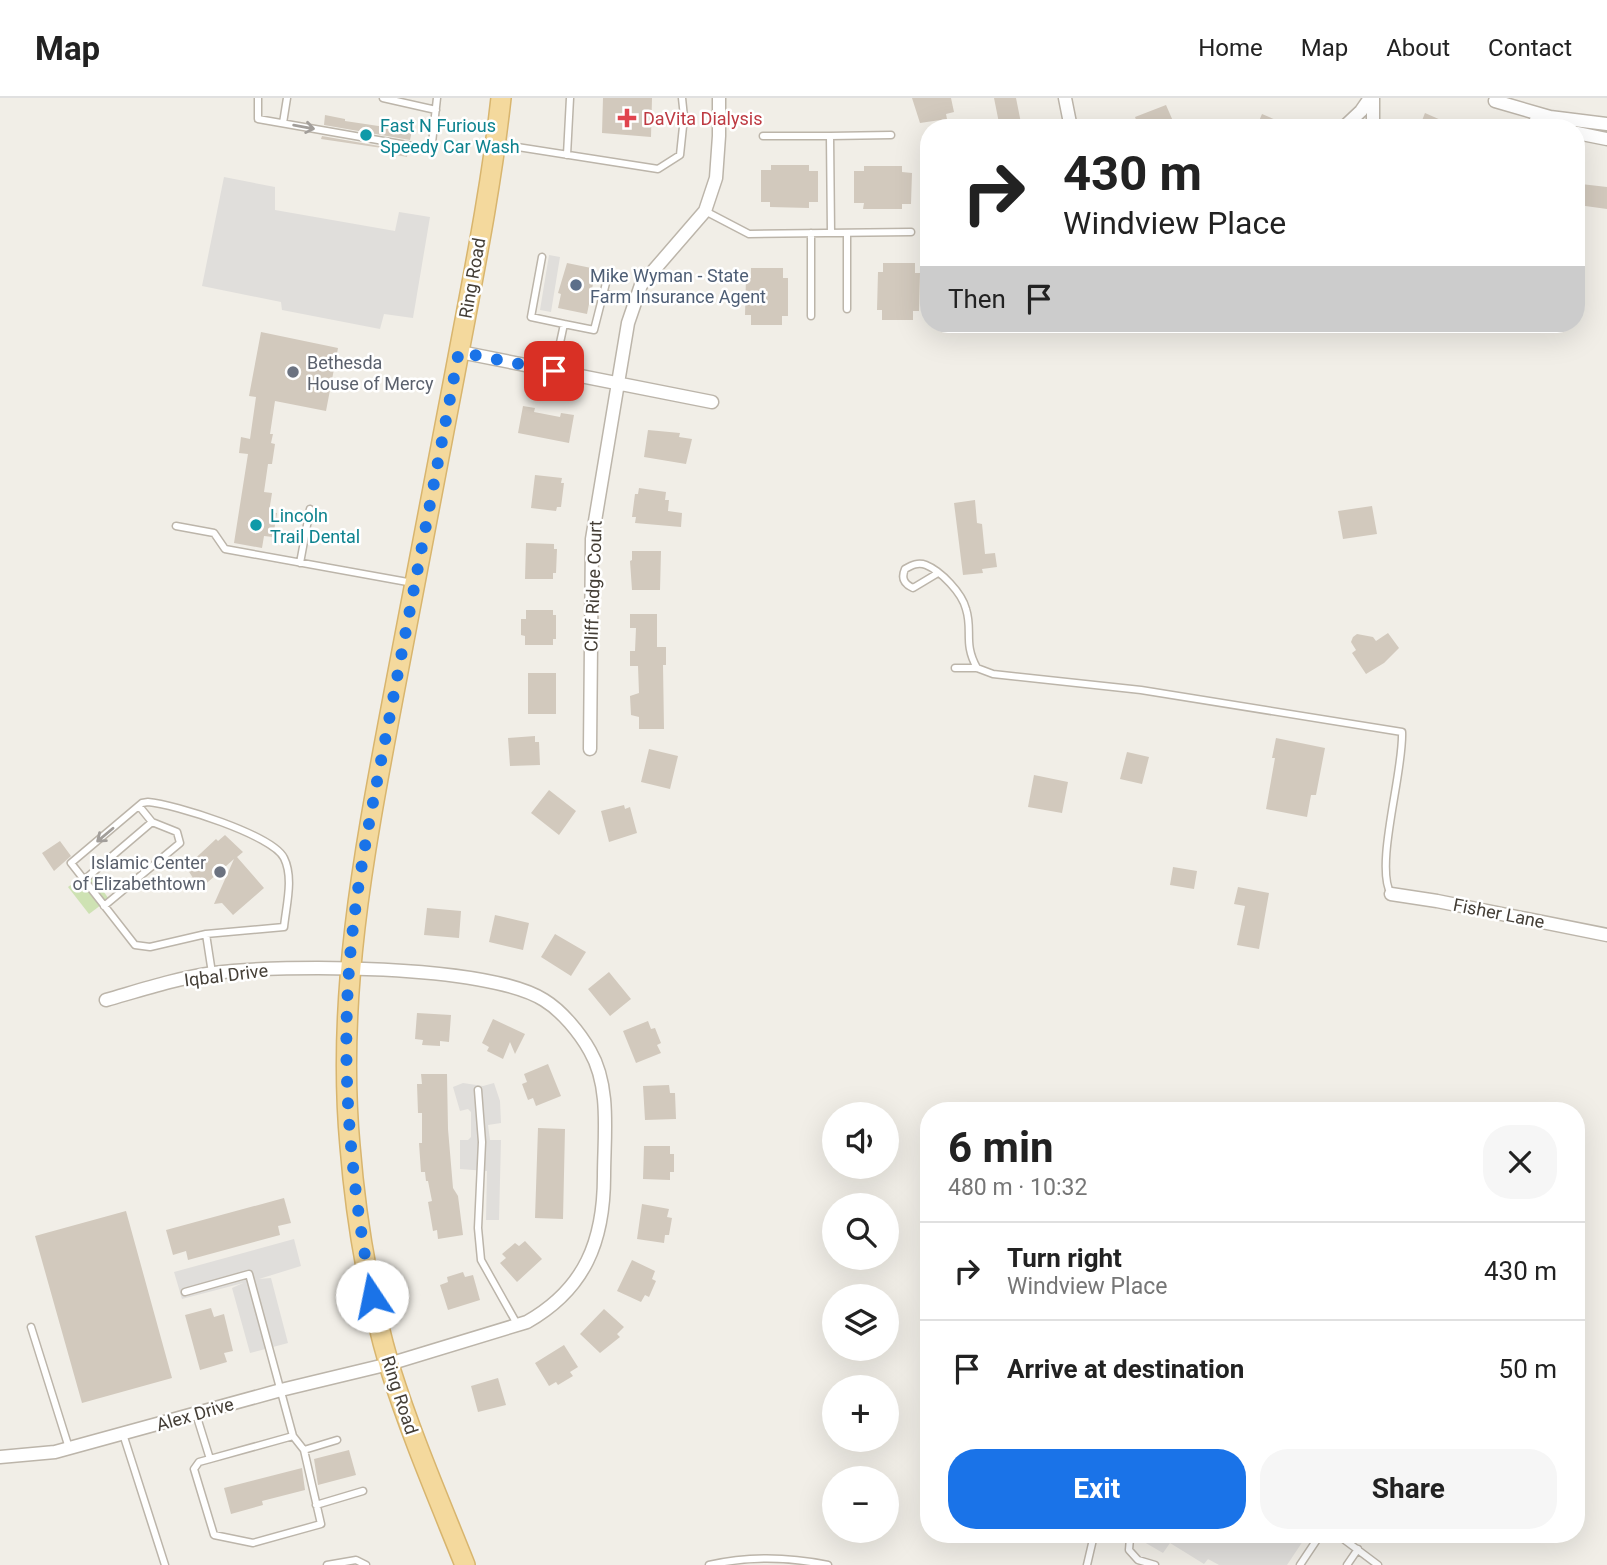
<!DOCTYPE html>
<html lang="en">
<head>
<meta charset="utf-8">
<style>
	:root { --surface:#fff; --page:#f6f6f6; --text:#222; --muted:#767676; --line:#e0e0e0; --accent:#1a73e8 }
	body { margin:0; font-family:Roboto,sans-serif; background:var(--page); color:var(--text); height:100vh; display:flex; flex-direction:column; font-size:26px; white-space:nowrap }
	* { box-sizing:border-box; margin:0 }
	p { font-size:23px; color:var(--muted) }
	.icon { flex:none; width:38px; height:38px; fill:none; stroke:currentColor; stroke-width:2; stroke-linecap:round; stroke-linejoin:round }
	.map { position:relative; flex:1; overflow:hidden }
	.side { position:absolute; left:920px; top:1004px; width:665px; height:441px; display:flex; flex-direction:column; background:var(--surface); border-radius:28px; box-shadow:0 7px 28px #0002 }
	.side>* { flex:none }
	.hud { position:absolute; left:920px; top:21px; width:665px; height:214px; border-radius:28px; box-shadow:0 7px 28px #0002; background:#fff; color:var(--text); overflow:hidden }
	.controls { position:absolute; left:822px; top:1004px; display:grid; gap:14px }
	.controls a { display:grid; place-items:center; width:77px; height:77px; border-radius:50%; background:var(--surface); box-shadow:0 7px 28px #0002; font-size:35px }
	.pin { position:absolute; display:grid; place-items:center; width:60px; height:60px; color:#fff; margin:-30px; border-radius:14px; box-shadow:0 4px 10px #0006 }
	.me { position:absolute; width:77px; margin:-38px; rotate:349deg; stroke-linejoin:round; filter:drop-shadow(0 0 5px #0008) }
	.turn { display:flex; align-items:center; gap:24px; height:147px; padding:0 28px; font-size:32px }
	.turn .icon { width:91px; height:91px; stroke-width:2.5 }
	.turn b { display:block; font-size:49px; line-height:60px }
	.then { display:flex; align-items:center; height:66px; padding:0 28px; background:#0003; gap:14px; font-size:26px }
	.round { display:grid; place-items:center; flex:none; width:74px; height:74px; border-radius:28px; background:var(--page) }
	.head { display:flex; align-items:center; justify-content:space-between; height:119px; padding:0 28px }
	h1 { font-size:42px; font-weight:700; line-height:52px }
	.action { display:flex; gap:14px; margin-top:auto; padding:14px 28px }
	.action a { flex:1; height:80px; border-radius:28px; background:var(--accent); color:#fff; font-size:28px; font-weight:700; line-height:80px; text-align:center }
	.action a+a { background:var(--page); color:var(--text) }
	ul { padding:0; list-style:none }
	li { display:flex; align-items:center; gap:21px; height:98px; padding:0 28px; border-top:2px solid var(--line) }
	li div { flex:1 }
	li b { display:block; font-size:26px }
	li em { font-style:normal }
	header { display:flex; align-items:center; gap:42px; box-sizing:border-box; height:98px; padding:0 35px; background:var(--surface); border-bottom:2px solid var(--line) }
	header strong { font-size:33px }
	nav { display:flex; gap:38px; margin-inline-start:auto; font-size:24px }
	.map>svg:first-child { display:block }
</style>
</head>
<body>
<header>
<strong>Map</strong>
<nav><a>Home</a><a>Map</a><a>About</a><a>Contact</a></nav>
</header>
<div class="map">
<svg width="1607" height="1467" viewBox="0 0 1607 1467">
	<rect width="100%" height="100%" fill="#f1eee7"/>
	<!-- green -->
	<path fill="#cee2b3" d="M89,774L109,801L89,816L68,789Z"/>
	<!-- parking -->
	<path fill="#e0dedb" d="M224,79L275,89V112L395,133L399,114L430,119L413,220L384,216L380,231L282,212L281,204L202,188Z
		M549,157L560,159L551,214L540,212Z
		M463,985L483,988L494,985L500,1003L501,1025L488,1027L490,1042H501L499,1122H486L487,1073L460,1071V1042H468L471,1039V1014L468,1011L460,1013L453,989Z
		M294,1141L301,1168L259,1181L271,1180L288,1245L250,1255L232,1190L243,1185L182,1201L174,1174Z
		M1132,1437H1307L1287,1467H1219L1208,1461L1204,1466L1170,1445L1163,1455Z"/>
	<!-- building -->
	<path fill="#d2c9bd" d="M603,0H652L651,39L602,35Z
		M912,0H951L954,14L946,16L947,21L920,25Z
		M994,0H1016L1022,30H1000Z
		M1166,7L1176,30H1139L1135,19Z
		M1425,15L1459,30H1419Z
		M1262,16L1295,30H1256Z
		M325,17L345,21V23L412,33L410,42L324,27Z
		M322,38L408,53L407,59L381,54L382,50L321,41Z
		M771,67H809V73H818V104H809V110L770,109V104H761V72H771Z
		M864,68H902V74L912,75L911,106H902V111H863L864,105H854V73H864Z
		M1581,86L1607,89V111L1578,107Z
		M567,165L596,171L587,216L558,210L561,196L558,195Z
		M883,165H915V175H920L919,213H913V222H882V212H877L878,174H883Z
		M751,170H783V180H788V218H782V227H751V217H745L746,180H751Z
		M261,234L338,250L326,313L275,303L270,336H273L271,345L275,346L272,366H268L264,394L272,395L269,414L277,415L273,439L264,438L262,450L234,445L248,356L239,355L241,339L250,341L256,299L249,298Z
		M523,308L535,310L534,314L560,319L561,315L574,317L569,345L518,335Z
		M648,332L680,335L679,339L692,341L686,366L644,359Z
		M535,377L562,380L561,385H564L561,409H557L556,413L531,410Z
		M639,390L666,394L665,402H669L668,413L682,415L681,429L635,425L636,419H632L635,396H638Z
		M975,402L977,425L982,426L985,456L995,455L997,469L982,471L983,475L963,477L954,405Z
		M1372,408L1377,436L1343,441L1338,413Z
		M526,445L554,446V451H557L556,475H553V481H525Z
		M632,453H661L660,492H632L630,463L632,462Z
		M526,512H553V517H556V541H553V547H525V538L521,537V521H526Z
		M630,516H657V549H666V567H663L664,631H639V619L631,617L630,598L639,595L638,568H630V553H635L636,530H630Z
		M1388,535L1399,550L1384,565L1366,576L1352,555L1356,552L1351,544L1353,539L1357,536L1373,539L1376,543Z
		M528,575H556V616H528Z
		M535,638V644H539L540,667L510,668L508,640Z
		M1276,640L1325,650L1316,697H1311L1307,719L1266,711L1275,660H1272Z
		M649,651L678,658L670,691L641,684Z
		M1127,654L1149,659L1142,686L1120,681Z
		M1034,677L1068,684L1062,715L1028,709Z
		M549,692L576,713L559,737L531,715Z
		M624,707L625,711L630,709L637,735L609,744L601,713Z
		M225,737L243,754L237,759L264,790L233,817L222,805L214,806L234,761L200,791L186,769L216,741L218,743Z
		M60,743L71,758L54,773L42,755Z
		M1173,769L1197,773L1194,791L1170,787Z
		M1238,789L1269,795L1259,851L1237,847L1245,808L1234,806Z
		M427,810L461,813L459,840L424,837Z
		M495,817L529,825L523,852L489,844Z
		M555,836L586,854L571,878L541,859Z
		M609,874L631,901L610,918L588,891Z
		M417,915L451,917L449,944L440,943V948L422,947L423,942L415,941Z
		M493,921L525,936L515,956L510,944L503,961L487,953L489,949L482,945Z
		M648,923L651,931L655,930L661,945L657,947L661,955L636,965L623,933Z
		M548,966L561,998L536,1008L533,1000L528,1002L522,986L527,984L524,976Z
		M421,976H447L448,1031L453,1090L458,1098L463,1137L438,1141L437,1132L433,1133L428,1104L432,1103L428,1083H426L425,1074H421L419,1045H422V1015H418L417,986H422Z
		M669,987L670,995H675L676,1021L645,1022L643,988Z
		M538,1030L565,1031L563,1121L535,1120Z
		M644,1048H670V1056H674V1074H670V1082L643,1081Z
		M284,1100L291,1125L278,1128L280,1137L188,1162L186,1153L173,1157L166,1132Z
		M642,1106L669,1111L667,1119L672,1120L669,1137H665L664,1145L637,1141Z
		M126,1113L172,1280L82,1305L35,1138Z
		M525,1143L542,1161L517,1184L500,1165L506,1160L502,1156L515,1145L519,1148Z
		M632,1162L655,1173L652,1181L656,1183L649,1199L645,1197L641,1204L617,1193Z
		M463,1174L465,1179L473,1177L480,1202L448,1212L440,1187L448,1184L447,1179Z
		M211,1210L214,1219L224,1216L233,1253L224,1255L227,1264L200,1272L185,1217Z
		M604,1211L624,1229L617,1236L620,1239L600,1255L580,1236Z
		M564,1247L578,1269L570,1274L573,1278L558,1287L556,1284L549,1288L535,1265Z
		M498,1280L506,1307L478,1314L471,1288Z
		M349,1352L356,1377L318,1387L314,1361Z
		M302,1370L305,1392L262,1403L263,1407L231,1416L224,1390Z"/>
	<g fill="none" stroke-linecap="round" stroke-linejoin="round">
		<defs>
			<path id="service" d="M258,0V21L418,49H427L432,45L437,0
				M383,0L436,12
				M283,25L287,0
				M763,38H830
				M498,46L658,71L680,57L684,19L682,0
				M567,57L570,0
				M705,113L749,136L911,134
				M811,135V218
				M831,135L830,38L891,37
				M542,159L531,219L564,226L554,273
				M603,195L634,203
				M847,211V135
				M564,226L594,232L606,185
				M176,428L214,435L225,451L413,485
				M300,465L310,411
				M938,475L913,490C904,486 901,480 905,471C912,467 918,464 926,467C941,473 962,495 966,511C973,533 963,545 977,570
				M955,570H977L993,576L1141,592L1402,634C1404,673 1374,768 1391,796
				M84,782L152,724
				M104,808L180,745L177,734L152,724L139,708
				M206,836L150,849L135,847L71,765L142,705L148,704C174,706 273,737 284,760C294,780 286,808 284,829L206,836L212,875
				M478,992L482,1044L478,1130L481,1162L517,1226
				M185,1194L249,1176L293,1338L304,1352L321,1426L253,1445L214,1437L194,1371L199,1364L210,1361L196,1316
				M31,1229L69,1350
				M123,1336L165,1467
				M304,1352L337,1342
				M210,1361L293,1338
				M316,1407L363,1393
				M1338,1437L1378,1467
				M1130,1440L1129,1452L1138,1462L1155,1467
				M327,1467L356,1462L366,1467
				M709,1467C748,1458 789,1459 828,1467
				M1087,1467L1094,1437
				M1300,1467L1320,1437
				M1347,1467L1358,1451"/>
			<path id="minor" d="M1065,0L1071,30
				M1495,3L1550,19L1607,26
				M1536,22L1558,30
				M1343,30L1361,13L1370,0
				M1373,30V0
				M1577,35L1607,41
				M460,254L712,304
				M590,651L592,441L628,225L641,187L705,113L716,80L719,38V0
				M1391,796L1437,803L1607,837
				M0,1359L55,1354L281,1292L389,1266L527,1224C585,1191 604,1143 604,1078C604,1038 611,989 590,953C580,935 562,913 544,902C487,866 283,866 214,875C177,880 141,892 106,902"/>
			<path id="primary" d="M465,1467C439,1402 411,1337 390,1270C369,1198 356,1123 350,1048C336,896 365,749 393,600C414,492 434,383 455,275C472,184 491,92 501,0"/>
		</defs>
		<!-- service casing -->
		<use href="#service" stroke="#bcb5aa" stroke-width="9"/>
		<!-- minor casing -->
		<use href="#minor" stroke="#bcb5aa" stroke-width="15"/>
		<!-- primary casing -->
		<use href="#primary" stroke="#d8b56e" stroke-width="22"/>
		<!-- service -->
		<use href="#service" stroke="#fff" stroke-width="6"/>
		<!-- minor -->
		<use href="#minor" stroke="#fff" stroke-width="12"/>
		<!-- primary -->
		<use href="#primary" stroke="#f4d99d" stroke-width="19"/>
	</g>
	<!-- one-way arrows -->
	<defs><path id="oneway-shaft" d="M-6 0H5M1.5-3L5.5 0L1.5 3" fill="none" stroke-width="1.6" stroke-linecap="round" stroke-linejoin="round" transform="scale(1.75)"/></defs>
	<g stroke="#a29e9a">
		<use href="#oneway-shaft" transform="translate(304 29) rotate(10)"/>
		<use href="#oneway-shaft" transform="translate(105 737) rotate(140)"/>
	</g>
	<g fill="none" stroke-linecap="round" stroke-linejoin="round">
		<!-- route -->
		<path stroke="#1a73e8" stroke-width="12" stroke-dasharray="0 21.6" d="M372,1198C352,1090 341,982 349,872C355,788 373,705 389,622C412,501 435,380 458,258L460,254L554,273"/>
	</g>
	<!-- markers -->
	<path fill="#e0444e" stroke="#fff" stroke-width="2.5" d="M623.5 9.5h7v7h7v7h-7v7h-7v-7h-7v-7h7z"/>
	<g fill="#0f9aa8" stroke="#fff" stroke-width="2.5">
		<circle cx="366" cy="37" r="7"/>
		<circle cx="256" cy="427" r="7"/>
	</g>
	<circle fill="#5c6f8a" stroke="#fff" stroke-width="2.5" cx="576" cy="187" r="7"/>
	<g fill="#6b7280" stroke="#fff" stroke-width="2.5">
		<circle cx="293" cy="274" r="7"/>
		<circle cx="220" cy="774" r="7"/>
	</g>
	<g text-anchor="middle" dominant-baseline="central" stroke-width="5" stroke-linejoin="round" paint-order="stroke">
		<!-- health labels -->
		<g font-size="18" fill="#be3a42" stroke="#fff" text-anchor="start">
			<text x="643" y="20">DaVita Dialysis</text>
		</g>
		<!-- culture labels -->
		<g font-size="18" fill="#0d838f" stroke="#fff" text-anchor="start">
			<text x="380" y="27">Fast N Furious<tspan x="380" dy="21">Speedy Car Wash</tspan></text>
			<text x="270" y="417">Lincoln<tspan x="270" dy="21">Trail Dental</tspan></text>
		</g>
		<!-- service labels -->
		<g font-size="18" fill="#4e5e75" stroke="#fff" text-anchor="start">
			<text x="590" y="177">Mike Wyman - State<tspan x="590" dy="21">Farm Insurance Agent</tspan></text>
		</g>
		<!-- street labels -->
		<g font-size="18" fill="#443e36" stroke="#fff">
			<text transform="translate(472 180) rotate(-80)">Ring Road</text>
			<text transform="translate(593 488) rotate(-88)">Cliff Ridge Court</text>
			<text transform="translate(1499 815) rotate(11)">Fisher Lane</text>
			<text transform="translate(226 877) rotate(-7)">Iqbal Drive</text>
			<text transform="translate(400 1297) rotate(72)">Ring Road</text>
			<text transform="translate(195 1316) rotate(-16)">Alex Drive</text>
		</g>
		<!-- worship labels -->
		<g font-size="18" fill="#5b616d" stroke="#fff" text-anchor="start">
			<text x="307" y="264">Bethesda<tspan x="307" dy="21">House of Mercy</tspan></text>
			<text x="206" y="764" text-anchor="end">Islamic Center<tspan x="206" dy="21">of Elizabethtown</tspan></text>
		</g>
	</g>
</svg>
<div class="controls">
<a><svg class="icon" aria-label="sound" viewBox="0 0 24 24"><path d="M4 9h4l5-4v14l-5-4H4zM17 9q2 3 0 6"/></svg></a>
<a><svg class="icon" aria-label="search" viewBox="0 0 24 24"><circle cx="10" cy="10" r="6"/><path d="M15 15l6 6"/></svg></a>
<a><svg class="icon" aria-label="layers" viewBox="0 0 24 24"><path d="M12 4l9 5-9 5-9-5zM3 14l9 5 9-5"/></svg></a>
<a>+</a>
<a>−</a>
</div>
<div class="pin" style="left:554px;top:273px;background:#d93025"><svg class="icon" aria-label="arrive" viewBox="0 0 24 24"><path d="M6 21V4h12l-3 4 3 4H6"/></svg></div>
<svg class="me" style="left:372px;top:1198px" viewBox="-20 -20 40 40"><circle r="19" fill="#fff"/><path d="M0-13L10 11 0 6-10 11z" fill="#1a73e8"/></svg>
<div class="hud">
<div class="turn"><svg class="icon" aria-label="right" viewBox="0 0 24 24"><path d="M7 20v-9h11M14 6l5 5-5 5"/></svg><div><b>430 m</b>Windview Place</div></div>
<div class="then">Then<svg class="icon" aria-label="arrive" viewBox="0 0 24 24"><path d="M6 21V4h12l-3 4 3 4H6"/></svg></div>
</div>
<section class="side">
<div class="head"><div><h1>6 min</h1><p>480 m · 10:32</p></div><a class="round"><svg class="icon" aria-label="close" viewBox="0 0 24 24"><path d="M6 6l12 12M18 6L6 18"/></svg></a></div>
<ul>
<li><svg class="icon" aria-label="right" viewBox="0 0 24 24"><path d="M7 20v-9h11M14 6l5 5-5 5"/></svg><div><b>Turn right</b><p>Windview Place</p></div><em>430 m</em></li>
<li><svg class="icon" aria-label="arrive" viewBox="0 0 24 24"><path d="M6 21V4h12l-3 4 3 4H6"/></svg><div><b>Arrive at destination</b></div><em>50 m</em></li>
</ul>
<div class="action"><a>Exit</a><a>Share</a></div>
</section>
</div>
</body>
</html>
